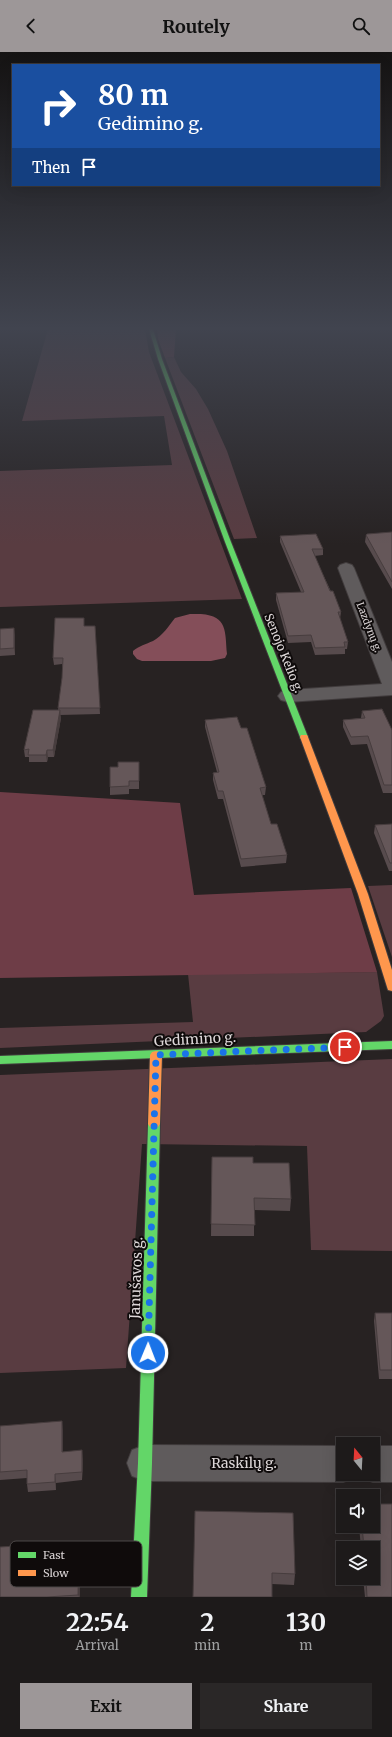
<!DOCTYPE html>
<html lang="en">
<head>
<meta charset="utf-8">
<style>
	:root { --surface:#1d1a1a; --page:#2a2727; --text:#f1f3f6; --muted:#a0a1a2; --line:#3b3839; --accent:#9d9798 }
	body { margin:0; font-family:Merriweather,serif; background:var(--page); color:var(--text); height:100vh; display:flex; flex-direction:column; font-size:15px; white-space:nowrap }
	* { box-sizing:border-box; margin:0 }
	p { font-size:13px; color:var(--muted) }
	.icon { flex:none; width:22px; height:22px; fill:none; stroke:currentColor; stroke-width:2; stroke-linecap:round; stroke-linejoin:round }
	.map { position:relative; height:1545px; overflow:hidden }
	.details { display:flex; flex-direction:column; background:var(--surface); flex:1 }
	.details>* { flex:none }
	.banner { position:absolute; left:12px; top:12px; width:368px; height:122px; border-radius:0px; box-shadow:0 4px 16px #0002,0 0 0 1px var(--line); background:#1a4fa0; color:#fff; overflow:hidden }
	.needle { width:26px; rotate:342deg }
	.controls { position:absolute; left:336px; top:1385px; display:grid; gap:8px }
	.controls a { display:grid; place-items:center; width:44px; height:44px; border-radius:0px; background:var(--surface); box-shadow:0 4px 16px #0002,0 0 0 1px var(--line); font-size:20px }
	.pin { position:absolute; display:grid; place-items:center; width:34px; height:34px; color:#fff; margin:-17px; border:2px solid #fff; border-radius:50%; box-shadow:0 1px 4px #0007 }
	.me { position:absolute; width:44px; margin:-22px; rotate:1deg; stroke-linejoin:round; filter:drop-shadow(0 0 3px #0008) }
	.turn { display:flex; align-items:center; gap:14px; height:84px; padding:0 20px; font-size:18px }
	.turn .icon { width:52px; height:52px; stroke-width:2.5 }
	.turn b { display:block; font-size:28px; line-height:34px }
	.then { display:flex; align-items:center; height:38px; padding:0 20px; background:#0003; gap:8px; font-size:15px }
	.eta { display:flex; justify-content:space-evenly; align-items:center; height:68px; text-align:center }
	.eta b { font-size:24px; font-weight:700; line-height:28px }
	.primary-button { display:flex; gap:8px; margin-top:auto; padding:8px 20px }
	.primary-button a { flex:1; height:46px; border-radius:0px; background:var(--accent); color:#111; font-size:16px; font-weight:700; line-height:46px; text-align:center }
	.primary-button a+a { background:var(--page); color:var(--text) }
	header { display:flex; justify-content:space-between; align-items:center; height:52px; padding:0 20px; background:var(--accent); color:#111; font-size:18px; font-weight:700 }
	.map>svg:first-child { display:block }
</style>
</head>
<body>
<header><svg class="icon" aria-label="back" viewBox="0 0 24 24"><path d="M15 5l-7 7 7 7"/></svg>Routely<svg class="icon" aria-label="search" viewBox="0 0 24 24"><circle cx="10" cy="10" r="6"/><path d="M15 15l6 6"/></svg></header>
<div class="map">
<svg width="392" height="1545" viewBox="0 0 392 1545">
	<rect width="100%" height="100%" fill="#272222"/>
	<!-- green -->
	<path fill="#593c41" d="M48,277H145L149,300L242,547L0,555V419L172,413L164,364L22,369Z
		M174,305L181,320L196,337L208,357L227,399L257,486L234,487L165,306Z
		M392,833V905L368,834Z
		M377,920L384,964L381,969L366,980L0,996V976L193,970L188,922Z
		M392,1007V1199L311,1198L307,1094L142,1092L126,1316L0,1321V1023Z"/>
	<!-- forest -->
	<path fill="#6e3d47" d="M157,277H176L174,305L165,306L158,287Z
		M0,740L180,751L194,843L351,836L377,920L0,926Z"/>
	<!-- water -->
	<path fill="#844e59" d="M201,562C228,564 225,580 227,602L225,606L211,609H142L137,607L133,602V599C139,594 146,592 153,589C163,583 168,575 175,566L190,562Z"/>
	<g fill="none" stroke-linecap="round" stroke-linejoin="round">
		<defs>
			<path id="street" d="M346,511L352,513L354,516L392,610V643L288,650L281,648L278,644L281,640L288,638L382,632L338,516L340,513Z
				M145,1393L343,1394V1422H357L356,1425L343,1430L145,1429L132,1424L127,1411L132,1398Z
				M373,1394H392V1430H373L360,1425L359,1422H373Z"/>
			<path id="fast" d="M149,277H153L162,307L231,490L308,685L307,687H301L300,685L225,490L158,307Z
				M392,989V997L0,1012V1004Z
				M154,1067L158,1069L160,1072L152,1411L147,1545H131L138,1411L148,1072L150,1069Z"/>
			<path id="slow" d="M301,683H307L308,685L368,842L392,918V939L388,938L387,935L358,842L300,685Z
				M156,999L160,1000L162,1003L160,1072L158,1075L154,1077L150,1075L148,1072L150,1003L152,1000Z"/>
		</defs>
		<!-- street casing -->
		<use href="#street" stroke="#413c3d" stroke-width="2"/>
		<!-- fast casing -->
		<use href="#fast" stroke="#413c3d" stroke-width="2"/>
		<!-- slow casing -->
		<use href="#slow" stroke="#413c3d" stroke-width="2"/>
		<!-- street -->
		<use href="#street" fill="#5f5b5c" fill-rule="evenodd"/>
		<!-- fast -->
		<use href="#fast" fill="#63d668" fill-rule="evenodd"/>
		<!-- slow -->
		<use href="#slow" fill="#ff974d" fill-rule="evenodd"/>
	</g>
	<!-- wall -->
	<path fill="#574b4d" d="M392,480V537L365,490L366,483Z
		M280,484L323,497V503L314,504L341,560L340,567L348,590L347,597H345V602L315,603L311,590L288,591L276,548V541L301,540L280,490Z
		M84,574H95L100,662L60,663L61,666L54,705H48L47,710H29V705H25L24,698L58,658L62,626V612L54,613L53,606Z
		M0,577L15,583V603L0,604Z
		M362,659L392,678V741H383L367,692L351,693L343,675V668L361,666Z
		M205,668L241,676L266,735L265,743H262L271,772L287,803L286,811L241,815L223,747H218L213,728V721L217,720L205,675Z
		M139,710V737H129V742L110,743V735L118,715Z
		M392,772V819H389L374,781L375,773Z
		M212,1105L253,1111L291,1147L290,1159L254,1158V1184H211Z
		M375,1261H392V1327H379L374,1269Z
		M0,1374L63,1378V1400L83,1407L82,1428L56,1431V1438L28,1440L27,1432V1426L0,1428Z
		M195,1459L295,1522L294,1533L272,1532Z
		M359,1474H373L392,1545H365L363,1526H373V1496H361Z
		M80,1498V1545H0Z"/>
	<!-- shaded-wall -->
	<path fill="#473d3e" d="M14,576L15,583V603L14,596Z
		M60,658L61,666L54,705L53,698Z
		M47,698L48,705L47,710L46,703Z
		M62,1369L63,1378V1408L62,1400Z
		M82,1398L83,1407L82,1428Z
		M55,1422L56,1431V1438L55,1430Z
		M79,1490L80,1498V1545H79L78,1543Z"/>
	<!-- building -->
	<path fill="#655759" stroke="#473d3e" d="M392,480V530L366,483L367,482Z
		M316,482L323,497H312L330,539H333L341,560H338L348,590H344L345,595L315,596L311,583L288,584L276,541L304,540L280,484Z
		M55,566H84V574H95L100,656H58L62,626L63,606H53Z
		M14,576V596L0,597V577Z
		M382,657L392,678V733H384L368,684L351,685L343,668L365,666L362,659Z
		M33,658H60L53,698H47L46,703H28L29,697L24,698Z
		M237,665L241,676H247L266,735L260,736L271,772H277L287,803L241,807L223,739H218L213,721L219,720L205,668Z
		M118,710H139V729H129V734L110,735V715H118Z
		M392,772V811H390L375,773Z
		M212,1105H253V1111H289L291,1147L254,1146L255,1173L211,1172Z
		M375,1261H392V1318H380Z
		M62,1369V1400L82,1398V1420L55,1422V1430L27,1432V1418L0,1420V1374Z
		M373,1452H392V1545H367L366,1526H373V1496H364L362,1474H373Z
		M195,1459L293,1461L295,1522L272,1521V1545H193Z
		M79,1490L78,1543L47,1545H0V1495Z"/>
	<!-- sky -->
	<linearGradient id="sky" x2="0" y2="1"><stop stop-color="#151313"/><stop offset="0.56" stop-color="#41444f"/><stop offset="1" stop-color="#41444f" stop-opacity="0"/></linearGradient>
	<rect width="392" height="493" fill="url(#sky)"/>
	<g fill="none" stroke-linecap="round" stroke-linejoin="round">
		<!-- route -->
		<path stroke="#1a73e8" stroke-width="7" stroke-dasharray="0 12.6" d="M148,1301L156,1003L345,995"/>
	</g>
	<g text-anchor="middle" dominant-baseline="central" stroke-width="4" stroke-linejoin="round" paint-order="stroke">
		<!-- far-street labels -->
		<g font-size="10" fill="#dcd6d7" stroke="#0f0b0b">
			<text transform="translate(369 575) rotate(69)">Lazdynų g.</text>
		</g>
		<!-- street labels -->
		<g font-size="12" fill="#dcd6d7" stroke="#0f0b0b">
			<text transform="translate(284 601) rotate(68)">Senojo Kelio g.</text>
		</g>
		<!-- near-street labels -->
		<g font-size="14" fill="#dcd6d7" stroke="#0f0b0b">
			<text transform="translate(195 987) rotate(-3)">Gedimino g.</text>
			<text transform="translate(136 1226) rotate(-88)">Janušavos g.</text>
			<text x="244" y="1411">Raskilų g.</text>
		</g>
	</g>
	<!-- legend -->
	<rect x="10" y="1489" width="132" height="46" rx="6" fill="#0f0b0b" stroke="#4c4848" stroke-width="1"/>
	<rect x="18" y="1500" width="18" height="6" fill="#63d668"/>
	<rect x="18" y="1518" width="18" height="6" fill="#ff974d"/>
	<g font-size="11" fill="#dcd6d7">
		<text x="43" y="1507">Fast</text>
		<text x="43" y="1525">Slow</text>
	</g>
</svg>
<div class="controls">
<a><svg class="needle" viewBox="-14 -14 28 28"><path d="M0-13l5 13h-10z" fill="#e53935"/><path d="M0 13l5-13h-10z" fill="#a0a1a2"/></svg></a>
<a><svg class="icon" aria-label="sound" viewBox="0 0 24 24"><path d="M4 9h4l5-4v14l-5-4H4zM17 9q2 3 0 6"/></svg></a>
<a><svg class="icon" aria-label="layers" viewBox="0 0 24 24"><path d="M12 4l9 5-9 5-9-5zM3 14l9 5 9-5"/></svg></a>
</div>
<div class="pin" style="left:345px;top:995px;background:#d93025"><svg class="icon" aria-label="arrive" viewBox="0 0 24 24"><path d="M6 21V4h12l-3 4 3 4H6"/></svg></div>
<svg class="me" style="left:148px;top:1301px" viewBox="-20 -20 40 40"><circle r="17" fill="#1a73e8" stroke="#fff" stroke-width="3"/><path d="M0-11L8 9 0 5-8 9z" fill="#fff"/></svg>
<div class="banner">
<div class="turn"><svg class="icon" aria-label="right" viewBox="0 0 24 24"><path d="M7 20v-9h11M14 6l5 5-5 5"/></svg><div><b>80 m</b>Gedimino g.</div></div>
<div class="then">Then<svg class="icon" aria-label="arrive" viewBox="0 0 24 24"><path d="M6 21V4h12l-3 4 3 4H6"/></svg></div>
</div>
</div>
<section class="details">
<div class="eta">
<div><b>22:54</b><p>Arrival</p></div>
<div><b>2</b><p>min</p></div>
<div><b>130</b><p>m</p></div>
</div>
<div class="primary-button"><a>Exit</a><a>Share</a></div>
</section>
</body>
</html>
